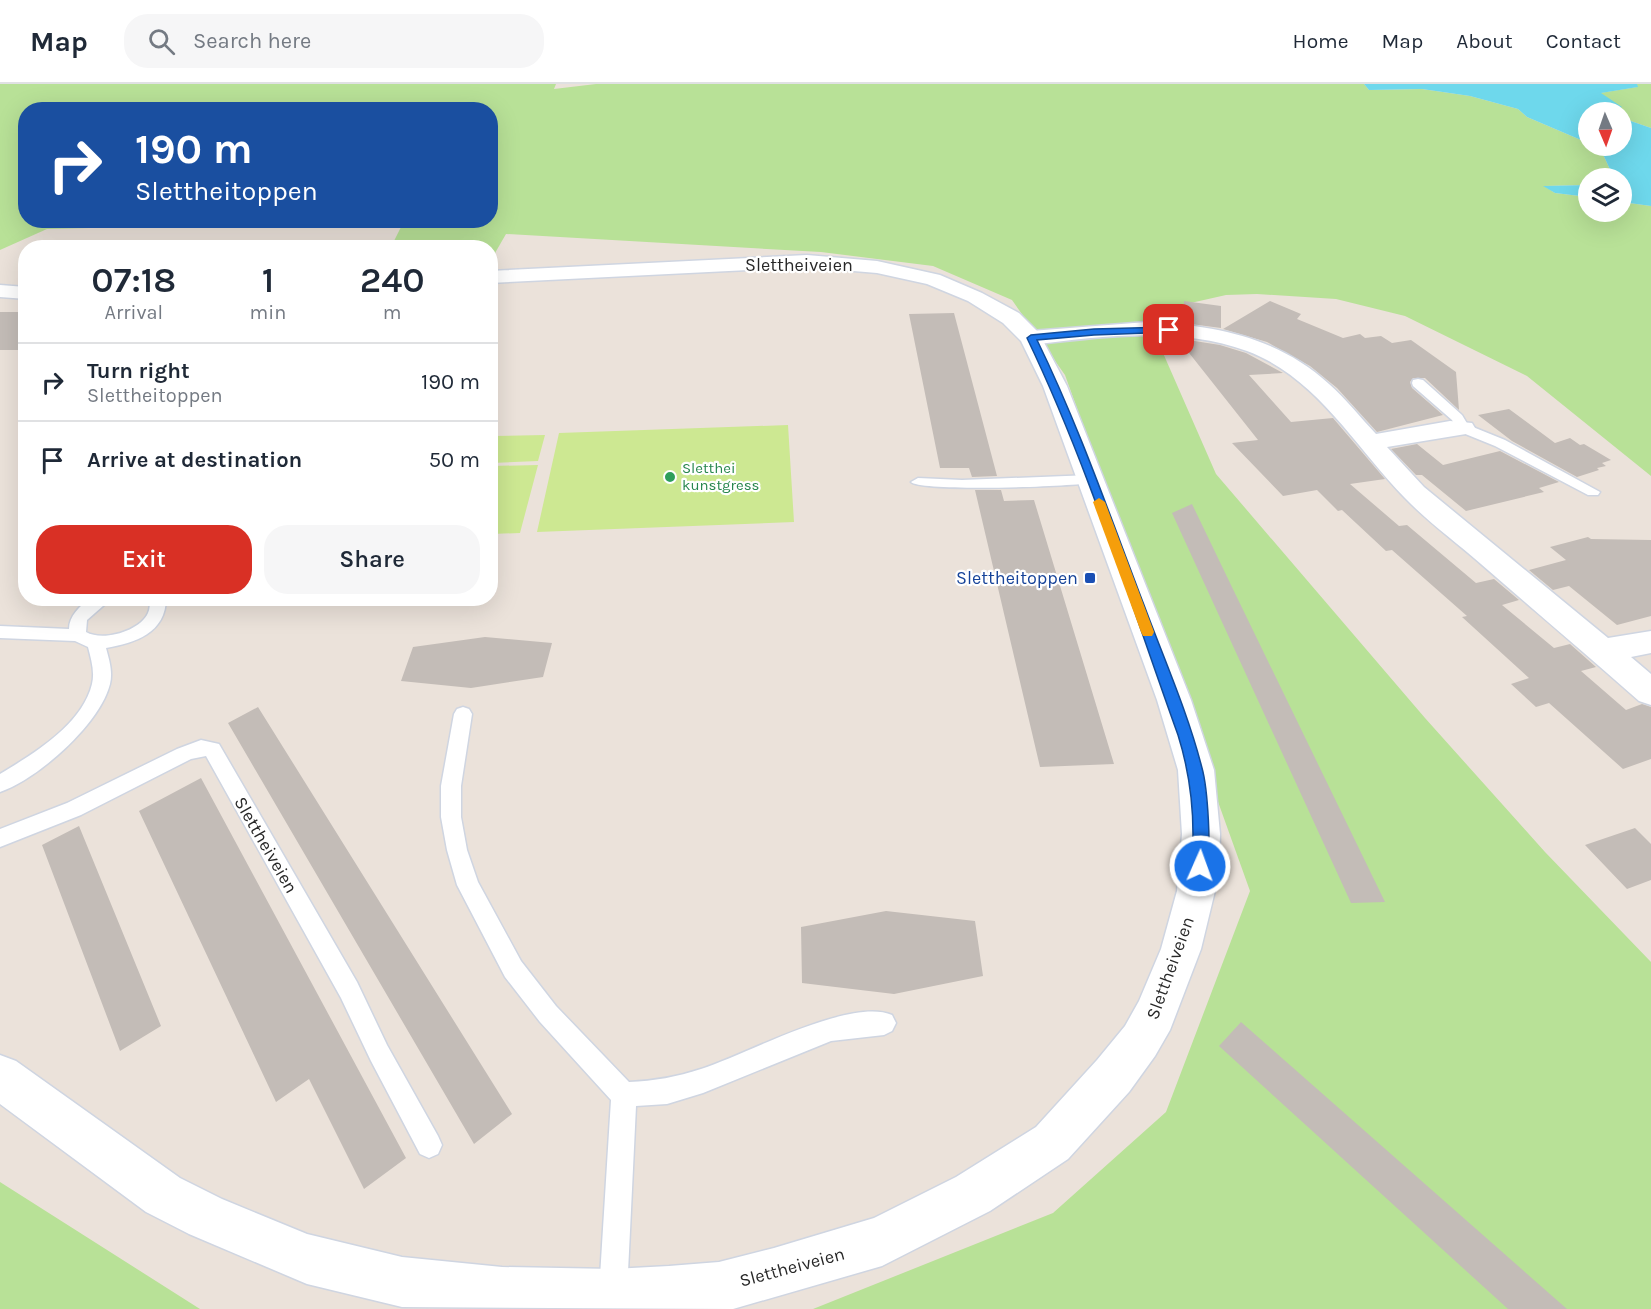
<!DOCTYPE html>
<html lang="en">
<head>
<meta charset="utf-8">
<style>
	:root { --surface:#fff; --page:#f6f6f7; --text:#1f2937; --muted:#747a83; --line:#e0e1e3; --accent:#d93025 }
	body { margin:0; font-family:Karla,sans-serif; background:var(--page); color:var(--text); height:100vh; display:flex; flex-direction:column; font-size:22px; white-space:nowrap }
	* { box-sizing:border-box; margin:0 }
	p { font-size:20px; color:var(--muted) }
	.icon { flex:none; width:33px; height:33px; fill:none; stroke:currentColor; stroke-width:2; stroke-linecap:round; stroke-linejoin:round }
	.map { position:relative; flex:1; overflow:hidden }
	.drawer { position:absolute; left:18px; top:156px; width:480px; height:366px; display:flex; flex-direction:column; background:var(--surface); border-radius:24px; box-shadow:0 6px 24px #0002 }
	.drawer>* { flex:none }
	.hud { position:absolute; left:18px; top:18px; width:480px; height:126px; border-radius:24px; box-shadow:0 6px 24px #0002; background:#1a4fa0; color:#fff; overflow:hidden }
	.needle { width:39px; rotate:178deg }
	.fabs { position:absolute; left:1578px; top:18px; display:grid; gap:12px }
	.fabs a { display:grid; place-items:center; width:54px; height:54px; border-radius:50%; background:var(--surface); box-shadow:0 6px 24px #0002; font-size:30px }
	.pin { position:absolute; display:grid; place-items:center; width:51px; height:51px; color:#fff; margin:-26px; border-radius:12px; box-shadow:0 3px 9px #0006 }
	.me { position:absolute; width:66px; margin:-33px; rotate:2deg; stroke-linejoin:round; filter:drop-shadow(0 0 4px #0008) }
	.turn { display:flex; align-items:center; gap:21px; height:126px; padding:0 18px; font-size:27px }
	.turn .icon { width:78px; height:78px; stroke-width:2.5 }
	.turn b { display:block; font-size:42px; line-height:51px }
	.eta { display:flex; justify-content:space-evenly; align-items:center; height:102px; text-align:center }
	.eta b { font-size:36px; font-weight:600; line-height:42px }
	.button { display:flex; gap:12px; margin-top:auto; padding:12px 18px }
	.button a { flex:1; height:69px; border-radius:24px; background:var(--accent); color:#fff; font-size:24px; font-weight:600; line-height:69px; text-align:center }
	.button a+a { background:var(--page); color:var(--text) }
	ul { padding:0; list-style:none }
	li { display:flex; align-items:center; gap:18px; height:78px; padding:0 18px; border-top:2px solid var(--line) }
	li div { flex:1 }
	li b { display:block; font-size:22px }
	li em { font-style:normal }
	header { display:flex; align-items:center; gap:36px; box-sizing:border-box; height:84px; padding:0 30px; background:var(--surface); border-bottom:2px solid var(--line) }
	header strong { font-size:28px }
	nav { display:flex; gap:33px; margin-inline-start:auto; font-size:21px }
	.search { width:420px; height:54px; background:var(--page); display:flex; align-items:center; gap:15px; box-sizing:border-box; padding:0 21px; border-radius:24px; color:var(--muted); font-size:22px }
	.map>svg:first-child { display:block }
</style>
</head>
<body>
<header>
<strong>Map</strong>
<div class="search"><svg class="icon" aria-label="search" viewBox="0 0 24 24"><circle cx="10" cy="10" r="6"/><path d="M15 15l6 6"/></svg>Search here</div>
<nav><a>Home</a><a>Map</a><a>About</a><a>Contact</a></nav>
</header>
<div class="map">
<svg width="1651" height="1225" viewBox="0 0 1651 1225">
	<rect width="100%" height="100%" fill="#ebe2da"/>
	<!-- green -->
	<path fill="#b8e197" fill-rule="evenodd" d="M0,0H556L554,5L596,0H1364L1369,6L1422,5L1470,12L1518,25L1527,33L1588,59V62L1600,64L1614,94H1588V101L1544,102L1555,109L1588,113V128H1622V118L1651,122V392L1527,292L1405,232L1336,215L1257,210L1226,211L1164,225L1159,231L1156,253L1216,390L1425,634L1545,768L1651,878V1225H813L1053,1129L1166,1028L1250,807L1065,291L1012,216L933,182L821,168L506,150L491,176L490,164L391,163L404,137L47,145L0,166ZM26,26H490V136H26Z
		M1637,0H1651V44L1622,34V28H1611L1609,16L1600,9L1637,3Z
		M0,1098L200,1225H0Z"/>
	<!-- pitch -->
	<path fill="#cde892" d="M788,341L794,438L537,448L559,349Z
		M545,351L538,377L491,379V352Z
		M538,381L520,449L491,450V382Z"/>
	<!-- water -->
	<path fill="#6ed8ec" d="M1364,0H1637L1638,3L1601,9L1622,23L1611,28H1588V59L1527,33L1518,25L1470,12L1422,5L1369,6Z
		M1622,34L1651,44V122L1622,118V94H1614L1600,64L1595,62H1622Z
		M1588,101V113L1555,109L1543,102Z"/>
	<!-- building -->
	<path fill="#c3bcb7" d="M1184,217L1221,222V244L1183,239Z
		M1270,217L1301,230L1297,235L1343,254L1360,250L1365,254L1381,252L1392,259L1411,256L1456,288L1459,326L1425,294H1413L1410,298L1412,304L1443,331L1377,348L1337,304L1310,282L1267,258L1223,245Z
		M0,228H26V266H0Z
		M954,229L997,392L972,393L969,384H940L909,230Z
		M1182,255L1220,261L1246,269L1283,289L1249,291L1291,338L1333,334L1385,395L1350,400L1399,442L1407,441L1476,499L1494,495L1519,516L1502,521L1554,564L1570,560L1596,583L1581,587L1626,626L1642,620L1651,623V675L1623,685L1549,619L1536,623L1511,600L1529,594L1462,533L1467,532L1392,466L1386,467L1342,426L1338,427L1317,406L1283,412L1232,359L1258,356L1182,260Z
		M1509,325L1555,359L1570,354L1580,361L1584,360L1611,376L1602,379L1606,382L1597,384L1599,386L1577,393L1512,357L1478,331Z
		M1417,360L1443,381L1500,367L1559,398L1539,404L1544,408L1466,427L1422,391H1416L1391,365Z
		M975,406H1001L1004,417L1034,416L1114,680L1040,683Z
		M1192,420L1230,499L1385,818L1351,819L1172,429Z
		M1588,453L1591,455L1651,456V532L1617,541L1569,502L1553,506L1529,486L1566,476L1550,463Z
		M485,553L552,559L543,593L471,604L401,597L413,563Z
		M258,623L512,1030L474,1060L228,639Z
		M201,694L406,1074L364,1105L309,995L276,1018L139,727Z
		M79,742L161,942L120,967L42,761Z
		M1635,744L1651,760V796L1627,805L1585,761Z
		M886,827L975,837L983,892L894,910L802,899L801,843Z
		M1241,938L1567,1225H1508L1219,962Z"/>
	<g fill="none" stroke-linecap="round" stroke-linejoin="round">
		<defs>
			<path id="service" d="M1418,295L1423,296L1462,331L1468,341L1505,356L1600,408L1598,411H1588L1495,362L1458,347L1452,336L1413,302L1412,299L1413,296Z
				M1091,391L1098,395L1096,398C1076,403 920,408 911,398L918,394L962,396Z
				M90,514H112L87,536L86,548C103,558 140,547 148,529C150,525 150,519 150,514H166C166,549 135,559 106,564C109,575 113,588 110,600C100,640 38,695 0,708V690C33,670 82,641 92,600C95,588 91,575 88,563L75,557L0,554V542L69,545C69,532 80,522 90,514Z
				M463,623L469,625L472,630L461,702V733L467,766L478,798L521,877L556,922L629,998C654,997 677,993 701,985C745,971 850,913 892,931L896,939L892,947L884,951L831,957L703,1009L667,1020L636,1022L627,1209L623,1219L613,1223L603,1219L599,1209L611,1016L540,938L505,893L457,801L447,766L441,733V702L454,630L457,625Z
				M201,656L219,660L357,898L387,961L438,1052L442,1061L438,1070L429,1074L420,1070L371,977L341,914L206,672L191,675L81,731L0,763V745L67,719L177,665Z"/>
			<path id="minor" d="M1147,238C1214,241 1278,253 1329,300C1346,315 1360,333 1376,350L1450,337L1472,339L1475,344L1472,349L1387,363L1424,403L1608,554L1651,547V569L1631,573L1651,590V621L1639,617C1587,571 1534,526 1481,480C1456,458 1428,438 1405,414C1356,364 1317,293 1247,267C1178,242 1102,252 1031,261L1023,259L1020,254L1023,249L1031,247Z"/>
			<path id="tertiary" d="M807,171L877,177L940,191L982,209L1019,229L1039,249L1067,302L1191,616L1214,686L1220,750L1219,782L1215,807L1201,865L1170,946L1155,972L1129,1008L1068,1075L990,1127L882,1182L733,1225L402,1223L307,1200L189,1150L146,1128L0,1020V971L16,977L180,1094L222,1115L307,1150L402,1173L502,1183L613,1185L669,1182L719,1178L774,1164L874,1134L956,1093L1036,1043L1097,976L1125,942L1139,917L1161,865L1177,807L1182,750L1178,686L1157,616L1043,302L1021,257L1003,239L968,217L927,200L877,189L807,183L490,199V187Z
				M0,201L26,203V215L0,213Z"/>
		</defs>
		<!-- service casing -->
		<use href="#service" stroke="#cfd5e1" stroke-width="3"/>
		<!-- minor casing -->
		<use href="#minor" stroke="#cfd5e1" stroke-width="3"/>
		<!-- tertiary casing -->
		<use href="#tertiary" stroke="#cfd5e1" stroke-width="3"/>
		<!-- service -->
		<use href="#service" fill="#fff" fill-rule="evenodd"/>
		<!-- minor -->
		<use href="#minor" fill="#fff" fill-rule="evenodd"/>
		<!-- tertiary -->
		<use href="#tertiary" fill="#fff" fill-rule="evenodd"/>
	</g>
	<!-- route -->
	<path fill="#1a73e8" stroke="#114b97" stroke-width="1.5" d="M1169,243L1174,246L1173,248L1094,251L1037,256C1079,342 1110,432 1144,521C1164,575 1188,629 1202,684C1207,702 1213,771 1205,787L1200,789L1194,787C1189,776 1193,761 1193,750C1193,715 1188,683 1178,651C1130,518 1088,381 1027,254L1031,251L1094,245Z"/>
	<!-- slow -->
	<path fill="#f59e0b" d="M1099,414L1105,418L1154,548L1152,552H1143L1141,548L1093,418Z"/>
	<!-- markers -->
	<circle fill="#2e9e5b" stroke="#fff" stroke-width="2" cx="670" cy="393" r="6"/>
	<rect fill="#1a4fb4" stroke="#fff" stroke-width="2" x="1084" y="488" width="12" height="12" rx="3"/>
	<g text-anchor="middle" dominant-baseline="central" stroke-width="4.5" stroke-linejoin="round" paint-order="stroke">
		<!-- far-leisure labels -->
		<g font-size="15" fill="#27864d" stroke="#fff" text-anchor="start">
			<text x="682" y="384">Sletthei<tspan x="682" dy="17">kunstgress</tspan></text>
		</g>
		<!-- street labels -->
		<g font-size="18" fill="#282828" stroke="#fff">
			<text x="799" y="181">Slettheiveien</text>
			<text transform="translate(266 761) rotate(60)">Slettheiveien</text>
			<text transform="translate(1170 884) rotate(-70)">Slettheiveien</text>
			<text transform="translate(792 1183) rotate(-15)">Slettheiveien</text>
		</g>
		<!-- transit labels -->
		<g font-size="18" fill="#164399" stroke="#fff" text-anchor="end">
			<text x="1078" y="494">Slettheitoppen</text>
		</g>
	</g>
</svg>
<div class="fabs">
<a><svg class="needle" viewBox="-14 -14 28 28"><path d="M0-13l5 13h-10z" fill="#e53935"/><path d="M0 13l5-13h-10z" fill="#747a83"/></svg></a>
<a><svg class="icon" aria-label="layers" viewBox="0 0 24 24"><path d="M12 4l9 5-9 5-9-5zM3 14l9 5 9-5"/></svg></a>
</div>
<div class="pin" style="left:1169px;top:246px;background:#d93025"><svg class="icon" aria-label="arrive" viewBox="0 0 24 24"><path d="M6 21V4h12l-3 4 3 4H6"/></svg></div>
<svg class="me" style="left:1200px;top:782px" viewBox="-20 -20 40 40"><circle r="17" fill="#1a73e8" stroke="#fff" stroke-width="3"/><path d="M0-11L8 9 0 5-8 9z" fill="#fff"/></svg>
<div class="hud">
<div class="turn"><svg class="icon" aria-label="right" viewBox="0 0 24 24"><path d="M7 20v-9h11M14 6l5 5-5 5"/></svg><div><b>190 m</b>Slettheitoppen</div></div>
</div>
<section class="drawer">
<div class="eta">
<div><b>07:18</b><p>Arrival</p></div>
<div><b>1</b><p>min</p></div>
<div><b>240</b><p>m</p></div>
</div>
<ul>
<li><svg class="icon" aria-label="right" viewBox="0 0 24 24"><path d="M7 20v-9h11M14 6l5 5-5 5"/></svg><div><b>Turn right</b><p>Slettheitoppen</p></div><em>190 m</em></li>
<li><svg class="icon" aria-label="arrive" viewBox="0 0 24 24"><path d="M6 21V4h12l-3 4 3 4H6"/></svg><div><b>Arrive at destination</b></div><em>50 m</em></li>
</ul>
<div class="button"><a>Exit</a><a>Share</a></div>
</section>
</div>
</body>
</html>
